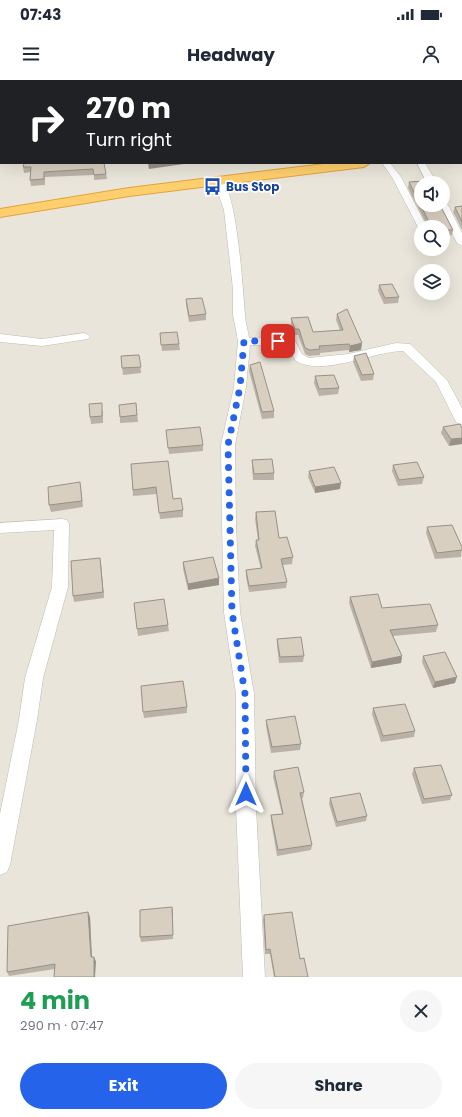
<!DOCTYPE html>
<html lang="en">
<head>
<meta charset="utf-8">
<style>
	:root { --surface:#fff; --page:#f6f6f7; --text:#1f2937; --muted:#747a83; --accent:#2563eb }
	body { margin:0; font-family:Poppins,sans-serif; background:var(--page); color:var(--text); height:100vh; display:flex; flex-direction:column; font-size:15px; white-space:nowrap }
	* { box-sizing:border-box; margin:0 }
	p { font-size:13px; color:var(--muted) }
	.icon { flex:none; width:22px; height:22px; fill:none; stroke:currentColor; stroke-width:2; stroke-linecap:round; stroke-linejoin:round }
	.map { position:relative; height:897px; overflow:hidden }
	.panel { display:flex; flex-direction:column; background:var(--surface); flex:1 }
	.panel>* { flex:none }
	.guide { position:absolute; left:0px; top:0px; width:462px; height:84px; box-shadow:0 4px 16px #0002; background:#202124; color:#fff; overflow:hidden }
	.fabs { position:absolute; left:414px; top:96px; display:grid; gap:8px }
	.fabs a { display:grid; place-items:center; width:36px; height:36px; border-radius:50%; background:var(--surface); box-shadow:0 4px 16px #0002; font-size:20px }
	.pin { position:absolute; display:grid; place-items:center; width:34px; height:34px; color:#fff; margin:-17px; border-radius:8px; box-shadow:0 2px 6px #0006 }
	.me { position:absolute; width:44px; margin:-22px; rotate:0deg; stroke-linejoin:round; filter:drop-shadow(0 0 3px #0008) }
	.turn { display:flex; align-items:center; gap:14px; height:84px; padding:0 20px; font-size:18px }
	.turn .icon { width:52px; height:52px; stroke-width:2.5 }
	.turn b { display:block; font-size:28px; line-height:34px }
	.round { display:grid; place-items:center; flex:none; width:42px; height:42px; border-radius:21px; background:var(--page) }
	.head { display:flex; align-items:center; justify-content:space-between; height:68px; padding:0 20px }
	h1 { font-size:24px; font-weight:700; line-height:30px; color:#1e9e55 }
	.primary-button { display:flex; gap:8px; margin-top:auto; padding:8px 20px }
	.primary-button a { flex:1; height:46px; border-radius:24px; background:var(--accent); color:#fff; font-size:16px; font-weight:700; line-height:46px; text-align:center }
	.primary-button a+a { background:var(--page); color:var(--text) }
	.status { display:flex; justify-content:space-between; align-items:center; height:28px; padding:0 20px; background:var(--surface); direction:ltr }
	.status svg { height:11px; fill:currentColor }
	header { display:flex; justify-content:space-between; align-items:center; height:52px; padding:0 20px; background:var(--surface); font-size:18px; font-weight:700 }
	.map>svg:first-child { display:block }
</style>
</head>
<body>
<div class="status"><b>07:43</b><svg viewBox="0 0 49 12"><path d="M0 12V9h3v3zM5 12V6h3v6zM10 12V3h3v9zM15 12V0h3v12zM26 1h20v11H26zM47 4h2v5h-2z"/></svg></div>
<header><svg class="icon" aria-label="menu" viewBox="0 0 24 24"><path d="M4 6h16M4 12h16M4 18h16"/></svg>Headway<svg class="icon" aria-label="person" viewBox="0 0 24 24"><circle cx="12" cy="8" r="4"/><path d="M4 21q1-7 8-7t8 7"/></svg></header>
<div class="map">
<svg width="462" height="897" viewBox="0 0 462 897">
	<rect width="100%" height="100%" fill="#f6f3ec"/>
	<!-- residential -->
	<path fill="#eae5da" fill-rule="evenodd" d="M0,0H462V897H0ZM1,1H461V83H1ZM421,103H443V125H421ZM421,147H443V169H421ZM421,191H443V213H421Z"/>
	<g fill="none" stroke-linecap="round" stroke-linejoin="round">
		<defs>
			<path id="street" d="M415,0H423L424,1H416Z
				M382,83H390L401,97L427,147H421V150L419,149L392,97Z
				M417,83H425L437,103H427Z
				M219,98C237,103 243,214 245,234C245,242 248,250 249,258L294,259L302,274L309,278L348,274L396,263L410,264L447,300L462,328V344L457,343L455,340L436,302L403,271C374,271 323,297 296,281L286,265H250L246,307L235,365L236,445L240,532L254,614L256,728L265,897H243L236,728V614L224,532L222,445L221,365L234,307L238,261L233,235V209L224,130L214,101Z
				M443,122L448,125L462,153V166L457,163L438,125H443Z
				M84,253L88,255L90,257L88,259L42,266L0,262V254L42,259Z
				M62,439L67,440L69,444L68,507L43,598L37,640L10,785L7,792L0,795V734L19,640L25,598L52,507L54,450L0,453V443Z"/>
			<path id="highway" d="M461,71H462V79H461Z
				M332,83H370L364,87L129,116L0,137V129L129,108Z"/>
		</defs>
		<!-- street casing -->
		<use href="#street" stroke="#c2bbae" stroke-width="1"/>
		<!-- highway casing -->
		<use href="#highway" stroke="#e0a43c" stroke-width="2"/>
		<!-- street -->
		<use href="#street" fill="#fff" fill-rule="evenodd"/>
		<!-- highway -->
		<use href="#highway" fill="#ffcf6e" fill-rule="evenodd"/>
	</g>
	<!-- wall -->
	<path fill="#bab2a6" d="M438,0H462V9H461V1H439Z
		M104,83L107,99L94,100V95L45,97V105L31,106L30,100L31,92L24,93L23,87Z
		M409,102L453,150L452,155L443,156V147H428L408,108Z
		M462,126V150L453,132L455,127Z
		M379,205L399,217L398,223L384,224L378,211Z
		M186,219L206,234V240L189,242L186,225Z
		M337,234L362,263L361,270L349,272V270L320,273V275L309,276L305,274L298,255H294L291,244V238L313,252L340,250L336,240Z
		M160,253L179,264L180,270L162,271Z
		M139,275L141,293L123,295L121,276Z
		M354,276L374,294L373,300L361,301L353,282Z
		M250,285L274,331V338L262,339L249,291Z
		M315,296L339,308L338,314L319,316L314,303Z
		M136,323L138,342L120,343V337Z
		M103,330V343L91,344L90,337Z
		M460,344L449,366L441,353L443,347Z
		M166,350L203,365V371L169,374Z
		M252,380L274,393V400H253L252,386Z
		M131,384L173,419L183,430V437L160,439L157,414L133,416Z
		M393,385L424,397L422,404L398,406L392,391Z
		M309,391L340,409L315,413L308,397Z
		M81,409L83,427L51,432L49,425Z
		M256,432L279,458L293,477L292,484L283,485L287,502L286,508L249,512L246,497V490L261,489L255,466L256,460H258L255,439Z
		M427,447L462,467L461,477L435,479L426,453Z
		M100,478L104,518L74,522L73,516Z
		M183,482L219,498V505L188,510L183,489Z
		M350,517L382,528L438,545L436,552L393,556L402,576L401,583L371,588L349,523Z
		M134,523L168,545L169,551L138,556Z
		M277,559L304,576L303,582L279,583L277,565Z
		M423,576L455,603L433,608L422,582Z
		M187,627V633L144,638L143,632Z
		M373,628L415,651L414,657L381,662L372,634Z
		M266,640L301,664L300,670L271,673L266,646Z
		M414,688L452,715L450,720L422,724L412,694Z
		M274,691L304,712L303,718H302L312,765L311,770L277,776L271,741V735L282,734L273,697Z
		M330,718L367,736L366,741L336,747L329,724Z
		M172,827L173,859L141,862L140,857Z
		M88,832L90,837L92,877H94L96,882L55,889L9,896L7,892Z
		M264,835L300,879L308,897H274L270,874H265L263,840Z"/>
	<!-- shaded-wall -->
	<path fill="#979187" d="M148,83H191L149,89Z
		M362,263L361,270L349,272L350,266Z
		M462,358V364L449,366L451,359Z
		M341,403L340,409L315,413V407Z
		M100,478L101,484L104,518L103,512Z
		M219,498V505L188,510V504Z
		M402,576L401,583L371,588L372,582Z
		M457,597L455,603L433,608L435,602Z
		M172,827L173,832V859V855Z
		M88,832L90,837L92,882L91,877Z
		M94,877L96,882L95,897H94Z"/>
	<!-- building -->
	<path fill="#d8cfc1" stroke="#979187" d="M0,0H1L0,7H1V19L0,22Z
		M28,0H43V1H28Z
		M69,0H109L110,1H70Z
		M443,0H462V4H461V1H444Z
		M24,83H104L106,94L94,95L93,89L44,92V99L30,100L31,87H23Z
		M424,101L426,103H421V125H440L453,150H443V147H432L429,142L409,102Z
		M462,126V142L455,127Z
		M392,204L399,217L385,218L379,205Z
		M202,218L206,234L189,236L186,219Z
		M347,229L362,263L350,266L349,264L319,266L320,269L310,270L305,268L299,249H295L291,238L308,237L313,252L343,250L337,234Z
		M177,252L179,264L161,265L160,253Z
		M366,273L374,294L362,295L354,276Z
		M139,275L141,287L122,288L121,276Z
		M260,282L274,331L262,332L250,285Z
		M334,295L339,308L319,309L315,296Z
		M102,323V336L90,337L89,324Z
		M136,323L137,335L120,337L119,325Z
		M460,344L462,348V358L451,359L443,347Z
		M200,347L203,365L168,368L166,350Z
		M272,379L274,393L254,394L252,380Z
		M168,381L173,419L181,418L183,430L159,433L156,407L133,410L131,384Z
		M417,382L424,397L399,400L393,385Z
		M334,387L341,403L315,407L309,391Z
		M80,402L82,421L49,425L48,407Z
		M275,431L279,458L287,457L293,477L281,479L287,502L249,506L246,490L262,488L256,460H259L256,432Z
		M452,445L462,467V470L437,473L427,447Z
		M213,477L219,498L188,504L183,482Z
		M100,478L103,512L73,516L71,481Z
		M378,514L382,528L430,524L438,545L390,550L402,576L372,582L350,517Z
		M164,519L168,545L137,549L134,523Z
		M301,557L304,576L280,577L277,559Z
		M445,572L457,597L435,602L423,576Z
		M183,601L187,627L143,632L141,606Z
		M405,624L415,651L383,656L373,628Z
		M295,636L301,664L272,667L266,640Z
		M441,685L452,715L424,719L414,688Z
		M298,687L304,712L300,713L312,765L278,770L271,735L283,734L274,691Z
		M360,713L367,736L337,742L330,718Z
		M172,827L173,855L140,857V830Z
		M88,832L91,877H94V897H54L55,884L7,892L8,846Z
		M292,832L300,879L304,878L308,897H275L270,869L266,870L264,835Z"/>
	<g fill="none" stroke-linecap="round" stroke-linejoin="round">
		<!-- route -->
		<path stroke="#2563eb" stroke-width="7" stroke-dasharray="0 12.6" d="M246,714L245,614L232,532L228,365L240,307L244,261H278"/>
	</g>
	<!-- icons -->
	<defs>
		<symbol id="bus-bare" viewBox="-9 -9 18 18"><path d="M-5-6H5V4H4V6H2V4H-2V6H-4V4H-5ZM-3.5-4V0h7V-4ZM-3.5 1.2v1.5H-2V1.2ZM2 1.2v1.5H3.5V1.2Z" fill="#1a4fb4" stroke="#fff" stroke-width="2.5" paint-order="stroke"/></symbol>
	</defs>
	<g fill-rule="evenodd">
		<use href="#bus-bare" x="200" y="94" width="25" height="25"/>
	</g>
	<g text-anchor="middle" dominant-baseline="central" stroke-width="3.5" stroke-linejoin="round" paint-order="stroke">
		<!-- far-transit labels -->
		<g font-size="12" font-weight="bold" fill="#164399" stroke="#fff" text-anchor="start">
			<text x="226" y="106">Bus Stop</text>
		</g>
	</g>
</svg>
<div class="fabs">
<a><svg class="icon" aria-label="sound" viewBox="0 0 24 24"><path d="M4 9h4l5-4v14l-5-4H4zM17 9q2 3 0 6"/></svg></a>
<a><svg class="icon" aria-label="search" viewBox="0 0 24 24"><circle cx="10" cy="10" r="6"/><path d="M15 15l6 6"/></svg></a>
<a><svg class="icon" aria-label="layers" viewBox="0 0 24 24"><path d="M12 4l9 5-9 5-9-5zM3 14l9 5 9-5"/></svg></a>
</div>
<div class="pin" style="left:278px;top:261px;background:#d93025"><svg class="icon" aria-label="arrive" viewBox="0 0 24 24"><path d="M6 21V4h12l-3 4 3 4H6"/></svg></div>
<svg class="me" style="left:246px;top:714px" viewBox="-20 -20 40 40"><path d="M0-17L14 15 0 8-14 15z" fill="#2563eb" stroke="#fff" stroke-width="4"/></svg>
<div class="guide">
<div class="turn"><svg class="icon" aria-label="right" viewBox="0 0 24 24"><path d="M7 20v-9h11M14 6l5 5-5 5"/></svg><div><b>270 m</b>Turn right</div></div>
</div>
</div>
<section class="panel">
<div class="head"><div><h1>4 min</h1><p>290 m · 07:47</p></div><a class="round"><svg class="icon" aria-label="close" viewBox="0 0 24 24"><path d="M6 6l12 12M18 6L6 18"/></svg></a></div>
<div class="primary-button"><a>Exit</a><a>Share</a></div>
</section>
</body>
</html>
